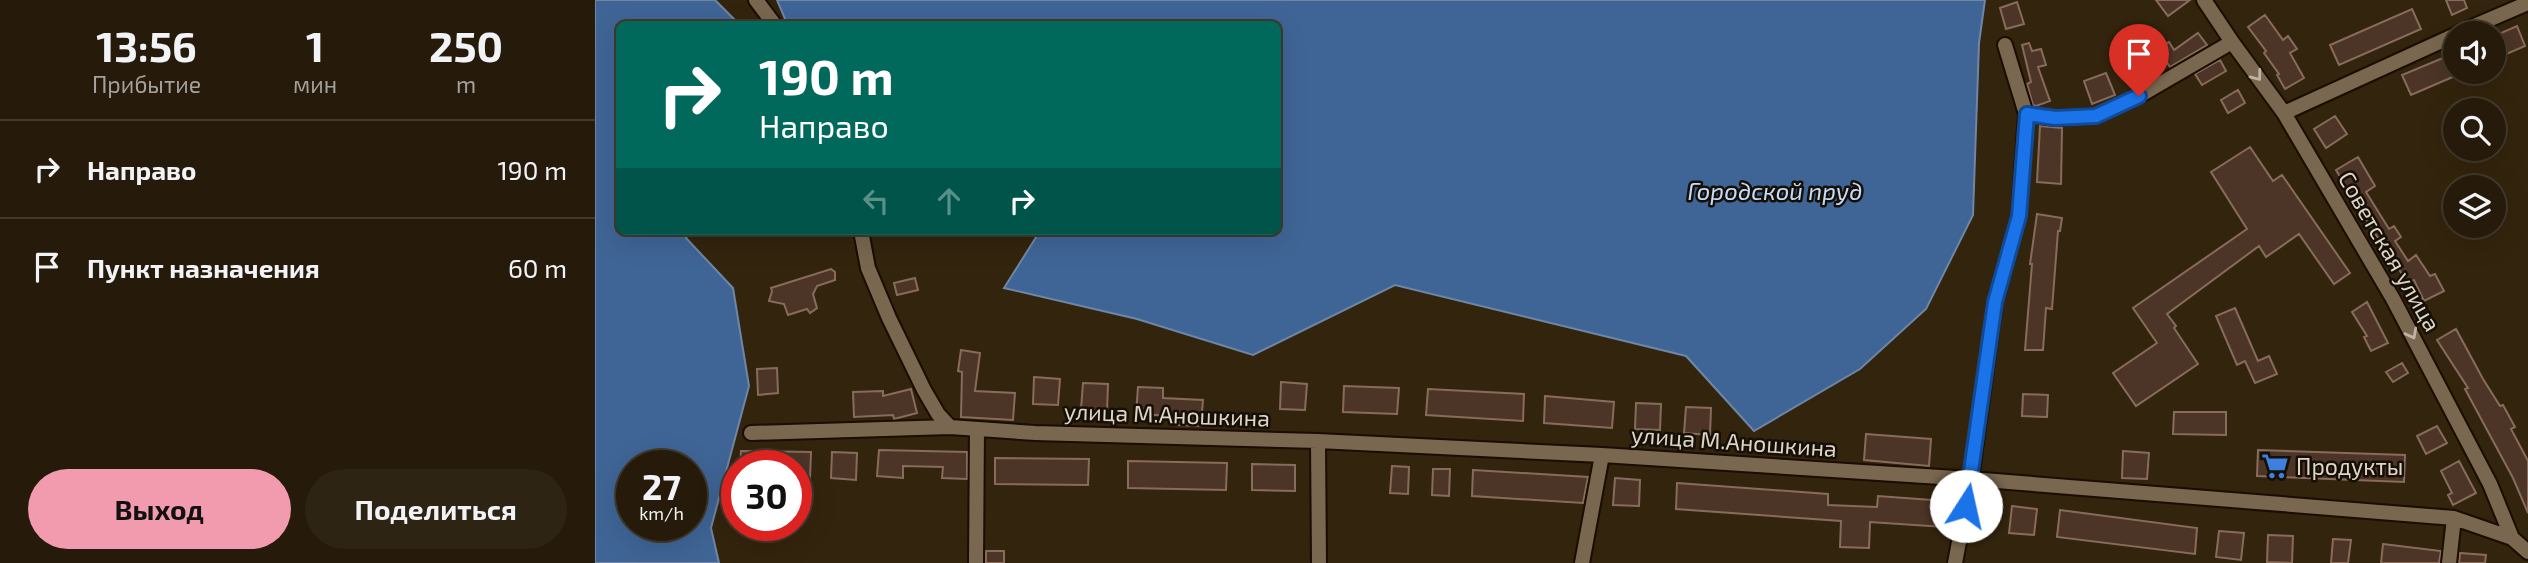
<!DOCTYPE html>
<html lang="ru">
<head>
<meta charset="utf-8">
<style>
	:root { --surface:#261b0a; --page:#2e2413; --text:#f1f3f6; --muted:#a4a19c; --line:#42392b; --accent:#f29aae }
	body { margin:0; font-family:"Exo 2",sans-serif; background:var(--page); color:var(--text); height:100vh; display:flex; flex-direction:column; font-size:26px; white-space:nowrap }
	* { box-sizing:border-box; margin:0 }
	p { font-size:23px; color:var(--muted) }
	.icon { flex:none; width:38px; height:38px; fill:none; stroke:currentColor; stroke-width:2; stroke-linecap:round; stroke-linejoin:round }
	.map { position:relative; flex:1; overflow:hidden }
	.sheet { display:flex; flex-direction:column; background:var(--surface); width:595px }
	.sheet>* { flex:none }
	.banner { position:absolute; left:21px; top:21px; width:665px; height:214px; border-radius:10px; box-shadow:0 7px 28px #0002,0 0 0 2px var(--line); background:#00695c; color:#fff; overflow:hidden }
	.fabs { position:absolute; left:1848px; top:21px; display:grid; gap:14px }
	.fabs a { display:grid; place-items:center; width:63px; height:63px; border-radius:50%; background:var(--surface); box-shadow:0 7px 28px #0002,0 0 0 2px var(--line); font-size:35px }
	.speed { position:absolute; left:21px; top:450px; display:flex; gap:14px; font-size:35px; font-weight:700; text-align:center }
	.speed>* { display:grid; place-content:center; width:91px; height:91px; border-radius:50%; background:var(--surface); box-shadow:0 7px 28px #0002,0 0 0 2px var(--line); line-height:1 }
	.speed small { font-size:18px; font-weight:400 }
	.speed .limit { border:10px solid #d22; background:#fff; color:#111 }
	.pin { position:absolute; display:grid; place-items:center; width:60px; height:60px; color:#fff; margin:-72px -30px; border-radius:50% 50% 50% 0; rotate:-45deg; box-shadow:0 0 7px #0007 }
	.pin .icon { rotate:45deg }
	.me { position:absolute; width:77px; margin:-38px; rotate:10deg; stroke-linejoin:round; filter:drop-shadow(0 0 5px #0008) }
	.turn { display:flex; align-items:center; gap:24px; height:147px; padding:0 28px; font-size:32px }
	.turn .icon { width:91px; height:91px; stroke-width:2.5 }
	.turn b { display:block; font-size:49px; line-height:60px }
	.lanes { display:flex; align-items:center; height:66px; padding:0 28px; background:#0003; justify-content:center; gap:35px; direction:ltr }
	.lanes .off { opacity:.35 }
	.eta { display:flex; justify-content:space-evenly; align-items:center; height:119px; text-align:center }
	.eta b { font-size:42px; font-weight:700; line-height:49px }
	.primary-button { display:flex; gap:14px; margin-top:auto; padding:14px 28px }
	.primary-button a { flex:1; height:80px; border-radius:42px; background:var(--accent); color:#111; font-size:28px; font-weight:700; line-height:80px; text-align:center }
	.primary-button a+a { background:var(--page); color:var(--text) }
	ul { padding:0; list-style:none }
	li { display:flex; align-items:center; gap:21px; height:98px; padding:0 28px; border-top:2px solid var(--line) }
	li div { flex:1 }
	li b { display:block; font-size:26px }
	li em { font-style:normal }
	main { display:flex; flex:1; min-height:0 }
	.map>svg:first-child { display:block }
</style>
</head>
<body>
<main>
<section class="sheet">
<div class="eta">
<div><b>13:56</b><p>Прибытие</p></div>
<div><b>1</b><p>мин</p></div>
<div><b>250</b><p>m</p></div>
</div>
<ul>
<li><svg class="icon" aria-label="right" viewBox="0 0 24 24"><path d="M7 20v-9h11M14 6l5 5-5 5"/></svg><div><b>Направо</b></div><em>190 m</em></li>
<li><svg class="icon" aria-label="arrive" viewBox="0 0 24 24"><path d="M6 21V4h12l-3 4 3 4H6"/></svg><div><b>Пункт назначения</b></div><em>60 m</em></li>
</ul>
<div class="primary-button"><a>Выход</a><a>Поделиться</a></div>
</section>
<div class="map">
<svg width="1933" height="563" viewBox="0 0 1933 563">
	<rect width="100%" height="100%" fill="#33240d"/>
	<!-- water -->
	<path fill="#3f6596" stroke="#6f86a5" stroke-width="2" fill-rule="evenodd" d="M0,0H120L144,24H24V231H94L91,238L138,288L154,386L116,528L124,563H0ZM37,466H96V525H37Z
		M182,0H1390L1384,43L1378,215L1331,309L1265,369L1159,431L1091,356L800,285L658,355L542,319L409,288L445,231H682V24H181L191,21Z"/>
	<!-- building -->
	<path fill="#4c3426" stroke="#876c5c" stroke-width="2" d="M1561,0H1595L1573,16Z
		M1851,0H1869L1872,8L1857,15Z
		M1422,2L1429,24L1411,29L1405,8Z
		M1817,9L1826,29L1744,65L1735,45Z
		M1670,15L1688,40L1693,36L1702,49L1695,53L1709,78L1690,89L1682,75L1684,74L1669,53L1671,51L1653,27Z
		M1922,26L1930,46L1907,56L1899,36Z
		M1603,33L1612,45L1575,67L1563,49L1574,42L1579,50Z
		M1434,43L1437,51L1446,49L1451,65L1443,67L1455,101L1441,106L1438,105L1432,84L1436,82L1427,45Z
		M1860,53V76L1816,95L1807,75Z
		M1625,60L1631,71L1607,85L1600,74Z
		M1511,73L1520,95L1497,104L1489,81Z
		M1643,90L1650,103L1633,113L1626,100Z
		M1740,116L1752,134L1731,148L1719,129Z
		M1445,126L1467,128L1466,184L1442,182Z
		M1655,147L1678,181L1687,175L1755,273L1739,284L1704,234L1671,257L1664,246L1572,314L1581,326L1579,328L1603,364L1541,406L1518,373L1562,343L1538,308L1652,229L1616,172Z
		M1763,157L1780,186L1771,192L1794,229L1799,226L1806,237L1800,241L1813,261L1821,255L1835,276L1840,274L1849,291L1829,301L1819,280L1813,283L1775,226L1741,170Z
		M1442,214L1467,218L1465,231H1463L1457,309L1451,308L1448,350H1430L1437,264H1435Z
		M236,269L240,272V280L222,286L218,294L222,308L215,313L212,309L193,315L189,304L174,301L177,291L176,288Z
		M320,278L323,290L302,295L299,283Z
		M1772,302L1793,343L1776,351L1769,337L1772,336L1757,312Z
		M1640,308L1663,361L1674,356L1682,374L1660,383L1650,361L1642,365L1621,316Z
		M1861,329L1888,379L1905,406L1908,405L1920,427L1916,429L1933,461V513L1918,478L1870,389L1873,388L1842,340Z
		M366,350L385,353L380,391L420,393L418,420L366,417L367,372L363,371Z
		M1807,363L1813,373L1798,382L1791,372Z
		M182,368L183,393L163,395L162,369Z
		M439,377L465,379L463,405L438,404Z
		M686,382L712,384L710,410L685,409Z
		M488,383L513,384L512,411L486,409Z
		M749,386L804,388L802,414L748,412Z
		M543,387L568,388V398L608,400L606,426L581,425V416L541,414Z
		M316,389L322,413L299,419L298,415L259,417L258,392L288,391V396Z
		M833,389L929,394L928,421L831,415Z
		M1428,394L1453,395L1452,417L1427,416Z
		M950,396L1019,402L1017,428L949,423Z
		M1041,403L1066,404L1065,430L1040,429Z
		M1091,407L1116,408L1115,435L1089,433Z
		M1579,412H1631V435L1578,434Z
		M1842,426L1852,443L1831,454L1822,436Z
		M1271,434L1336,439L1334,466L1269,460Z
		M284,450L372,452V479L347,478L348,467L308,466V478L282,476Z
		M1663,450L1810,455L1809,482L1662,476Z
		M146,451L216,452L215,479L201,478V466H145Z
		M1528,451L1554,453L1552,479L1527,478Z
		M237,452L262,453L261,480L236,478Z
		M400,458L494,459L493,485L400,484Z
		M533,461L632,463L631,490L533,488Z
		M1864,461L1881,493L1858,505L1853,495L1857,493L1846,471Z
		M657,464L700,465V491L657,490Z
		M797,466L814,467L813,494L795,493Z
		M838,469H855L854,496L837,495Z
		M878,470L993,477L988,503L877,496Z
		M1020,478L1045,480L1044,506L1018,505Z
		M1082,483L1233,494V505L1282,507L1283,496L1350,501L1349,527L1275,522L1274,548L1245,547L1246,521L1081,509Z
		M1417,506L1442,509L1439,535L1414,533Z
		M1465,510L1602,528L1600,554L1462,537Z
		M1624,531L1649,533L1646,560L1621,557Z
		M1673,535L1698,536L1697,563L1672,562Z
		M1738,539L1756,540L1753,563H1736Z
		M1788,544L1846,551L1844,563H1786Z
		M391,551H409V563H391Z
		M1865,553L1891,555L1890,563H1864Z"/>
	<g fill="none" stroke-linecap="round" stroke-linejoin="round">
		<defs>
			<path id="minor" d="M161,0L179,24
				M1609,0L1637,42L1689,113L1798,299L1895,484L1917,538
				M1863,33L1933,3
				M1689,113L1860,35
				M1431,114L1460,118L1501,116L1544,96L1637,42
				M266,231L273,268L294,318L329,390L343,414L355,427
				M156,433L355,427L440,433L723,441L1007,455L1376,479L1859,518L1917,538L1933,552
				M723,441L724,563
				M381,563L382,429
				M987,563L1007,455
				M1360,563L1376,479L1400,302L1424,216L1431,114L1410,45
				M1854,563L1859,518"/>
		</defs>
		<!-- minor casing -->
		<use href="#minor" stroke="#1a0d00" stroke-width="18"/>
		<!-- minor -->
		<use href="#minor" stroke="#79674f" stroke-width="14"/>
	</g>
	<!-- one-way arrows -->
	<defs><path id="oneway-chevron" d="M-2-3.5L2.5 0L-2 3.5" fill="none" stroke-width="1.6" stroke-linecap="round" stroke-linejoin="round" transform="scale(1.75)"/></defs>
	<g stroke="#c0b3a3">
		<use href="#oneway-chevron" transform="translate(1662 76) rotate(53)"/>
		<use href="#oneway-chevron" transform="translate(1817 334) rotate(62)"/>
	</g>
	<g fill="none" stroke-linecap="round" stroke-linejoin="round">
		<defs>
			<path id="route" d="M1371,506L1400,302L1424,216L1432,114L1460,118L1501,116L1544,96"/>
		</defs>
		<!-- route casing -->
		<use href="#route" stroke="#114b97" stroke-width="18"/>
		<!-- route -->
		<use href="#route" stroke="#1a73e8" stroke-width="12"/>
	</g>
	<!-- icons -->
	<defs>
		<symbol id="supermarket-bare" viewBox="-9 -9 18 18"><path d="M-6-5.5h2.5l.6 2H6L4.5 2H-2.5L-4.4-4H-6ZM-1.5 3.2a1.3 1.3 0 1 0 .1 0ZM3 3.2a1.3 1.3 0 1 0 .1 0Z" fill="#3f7fe0" stroke="#150f06" stroke-width="2.5" paint-order="stroke"/></symbol>
	</defs>
	<g fill-rule="evenodd">
		<use href="#supermarket-bare" x="1661" y="447" width="38" height="38"/>
	</g>
	<g text-anchor="middle" dominant-baseline="central" stroke-width="5" stroke-linejoin="round" paint-order="stroke">
		<!-- street labels -->
		<g font-size="23" fill="#ded4c7" stroke="#150f06">
			<text transform="translate(1795 251) rotate(60)">Советская улица</text>
			<text transform="translate(572 414) rotate(2)">улица М.Аношкина</text>
			<text transform="translate(1139 441) rotate(4)">улица М.Аношкина</text>
		</g>
		<!-- poi labels -->
		<g font-size="23" fill="#ded4c7" stroke="#150f06" text-anchor="start">
			<text x="1701" y="466">Продукты</text>
		</g>
		<!-- water labels -->
		<g font-size="24" font-style="italic" fill="#c5dbf9" stroke="#150f06">
			<text x="1180" y="190">Городской пруд</text>
		</g>
	</g>
</svg>
<div class="fabs">
<a><svg class="icon" aria-label="sound" viewBox="0 0 24 24"><path d="M4 9h4l5-4v14l-5-4H4zM17 9q2 3 0 6"/></svg></a>
<a><svg class="icon" aria-label="search" viewBox="0 0 24 24"><circle cx="10" cy="10" r="6"/><path d="M15 15l6 6"/></svg></a>
<a><svg class="icon" aria-label="layers" viewBox="0 0 24 24"><path d="M12 4l9 5-9 5-9-5zM3 14l9 5 9-5"/></svg></a>
</div>
<div class="speed"><div>27<small>km/h</small></div><div class="limit">30</div></div>
<div class="pin" style="left:1544px;top:96px;background:#d93025"><svg class="icon" aria-label="arrive" viewBox="0 0 24 24"><path d="M6 21V4h12l-3 4 3 4H6"/></svg></div>
<svg class="me" style="left:1371px;top:506px" viewBox="-20 -20 40 40"><circle r="19" fill="#fff"/><path d="M0-13L10 11 0 6-10 11z" fill="#1a73e8"/></svg>
<div class="banner">
<div class="turn"><svg class="icon" aria-label="right" viewBox="0 0 24 24"><path d="M7 20v-9h11M14 6l5 5-5 5"/></svg><div><b>190 m</b>Направо</div></div>
<div class="lanes"><svg class="icon off" aria-label="left" viewBox="0 0 24 24"><path d="M17 20v-9H6M10 6l-5 5 5 5"/></svg><svg class="icon off" aria-label="ahead" viewBox="0 0 24 24"><path d="M12 20V5M6 11l6-6 6 6"/></svg><svg class="icon" aria-label="right" viewBox="0 0 24 24"><path d="M7 20v-9h11M14 6l5 5-5 5"/></svg></div>
</div>
</div>
</main>
</body>
</html>
